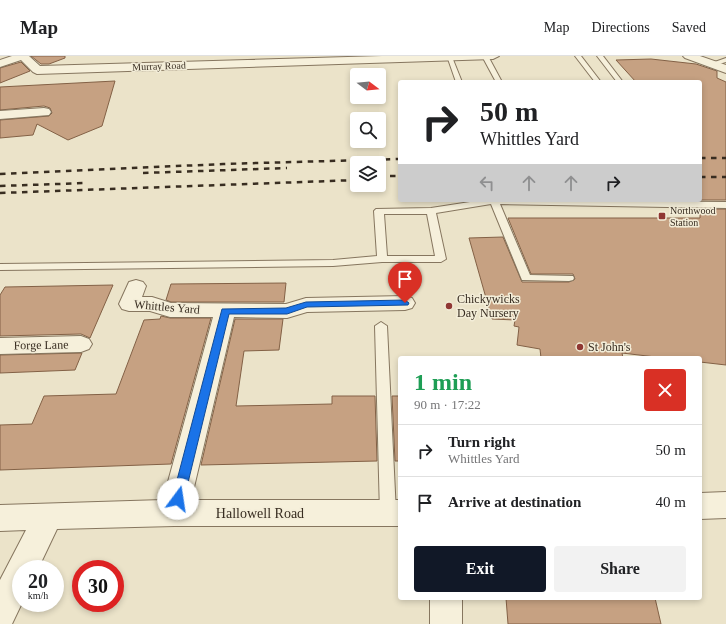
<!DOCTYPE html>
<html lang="en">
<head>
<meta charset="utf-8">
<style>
	:root { --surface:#fff; --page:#f2f2f2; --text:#202124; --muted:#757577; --line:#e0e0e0; --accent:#111827 }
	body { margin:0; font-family:Georgia,serif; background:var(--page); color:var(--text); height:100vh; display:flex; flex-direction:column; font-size:15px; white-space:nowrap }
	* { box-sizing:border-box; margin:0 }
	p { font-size:13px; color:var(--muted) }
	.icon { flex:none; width:22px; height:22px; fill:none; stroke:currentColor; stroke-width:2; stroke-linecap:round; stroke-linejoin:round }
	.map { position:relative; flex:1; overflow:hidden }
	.sheet { position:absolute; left:398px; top:300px; width:304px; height:244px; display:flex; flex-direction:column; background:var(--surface); border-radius:4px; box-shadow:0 2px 6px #0003 }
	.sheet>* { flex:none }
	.banner { position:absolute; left:398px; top:24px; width:304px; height:122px; border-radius:4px; box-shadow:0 2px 6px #0003; background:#fff; color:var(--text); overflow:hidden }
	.needle { width:26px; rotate:106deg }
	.tools { position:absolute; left:350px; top:12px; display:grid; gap:8px }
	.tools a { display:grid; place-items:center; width:36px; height:36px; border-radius:4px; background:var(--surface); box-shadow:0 2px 6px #0003; font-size:20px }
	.speed { position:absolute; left:12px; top:504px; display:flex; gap:8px; font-size:20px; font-weight:700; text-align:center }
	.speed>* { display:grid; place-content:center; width:52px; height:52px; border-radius:50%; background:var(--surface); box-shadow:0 2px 6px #0003; line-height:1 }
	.speed small { font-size:10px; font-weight:400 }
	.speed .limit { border:6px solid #d22; background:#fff; color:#111 }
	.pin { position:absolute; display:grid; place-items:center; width:34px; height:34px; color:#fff; margin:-41px -17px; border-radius:50% 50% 50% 0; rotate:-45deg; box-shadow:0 0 4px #0007 }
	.pin .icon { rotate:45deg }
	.me { position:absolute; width:44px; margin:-22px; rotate:14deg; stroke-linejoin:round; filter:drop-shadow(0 0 3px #0008) }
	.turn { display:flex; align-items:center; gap:14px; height:84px; padding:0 16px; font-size:18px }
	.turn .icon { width:52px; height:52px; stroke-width:2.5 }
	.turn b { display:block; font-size:28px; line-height:34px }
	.lanes { display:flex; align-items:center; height:38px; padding:0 16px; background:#0003; justify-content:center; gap:20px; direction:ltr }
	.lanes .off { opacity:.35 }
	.round { display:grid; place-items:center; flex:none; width:42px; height:42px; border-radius:4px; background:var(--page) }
	.overview { display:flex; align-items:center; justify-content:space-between; height:68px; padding:0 16px }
	h1 { font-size:24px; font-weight:700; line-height:30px; color:#1e9e55 }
	.cta { display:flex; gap:8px; margin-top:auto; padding:8px 16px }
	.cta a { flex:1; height:46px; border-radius:4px; background:var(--accent); color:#fff; font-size:16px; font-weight:700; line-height:46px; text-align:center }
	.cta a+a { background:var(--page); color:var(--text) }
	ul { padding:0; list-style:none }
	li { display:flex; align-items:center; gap:12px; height:52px; padding:0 16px; border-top:1px solid var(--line) }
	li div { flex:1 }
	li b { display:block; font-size:15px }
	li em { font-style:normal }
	header { display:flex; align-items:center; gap:24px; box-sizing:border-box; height:56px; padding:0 20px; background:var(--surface); border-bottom:1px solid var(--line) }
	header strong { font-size:19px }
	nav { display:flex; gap:22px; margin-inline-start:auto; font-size:14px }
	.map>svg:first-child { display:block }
</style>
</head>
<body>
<header>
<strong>Map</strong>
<nav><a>Map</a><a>Directions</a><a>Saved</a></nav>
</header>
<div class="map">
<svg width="726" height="568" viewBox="0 0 726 568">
	<rect width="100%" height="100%" fill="#ebe3c9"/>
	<!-- building -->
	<path fill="#c6a182" stroke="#836146" d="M31,0H65V2L49,8H41Z
		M651,3L696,8L717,15V22L726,26V144H700V26H636L616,4Z
		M21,6L30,15L0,27V12Z
		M115,25L102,70L68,84L37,68L33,79L0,82V64L49,60L52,57L50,52L44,50L0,54V31Z
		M700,153H726V309L700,306V302H664L622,297L623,302H541L540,293L517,289L519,271L514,270L515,264L492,263L469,182L503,181L522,226H569L575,223L573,218H531L508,162H700Z
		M286,227L284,246H171L166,244L171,228Z
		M113,229L90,282L81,278L0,280V239L5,231Z
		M161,260L170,262H211L171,408L0,414V369L32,368L44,340L116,338L144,264L160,263Z
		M235,263H283L279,294L244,295L236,350L332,348V340H375L377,405L201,409Z
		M82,297L75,314L0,317V299Z
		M392,340H400V405H395Z
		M506,542H655L661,568H508Z"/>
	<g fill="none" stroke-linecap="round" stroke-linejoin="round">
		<defs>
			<path id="service" d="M447,0L452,1L462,26H456Z
				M482,0H488L502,26H496Z
				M575,0H581L601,26H595Z
				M597,0H603L623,26H617Z
				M726,2V6L712,10L709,8Z
				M483,144L726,146V152L500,148L530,219L573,220L574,222L573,224L569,225L522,224L491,148L436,157L446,203L441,206H382L333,210L0,214V208L333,204L377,200L374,155L376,153L431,152ZM384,158H427L435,200H387Z
				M381,266L387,270L396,457L394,462L388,464L382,462L380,457L375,270Z"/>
			<path id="minor" d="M12,0H29L40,10L382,0H499L493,3L37,18L33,16L21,4L0,11V4Z
				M683,0H700L726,9V17L685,2Z
				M44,52L49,53L51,56L49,59L0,63V55Z
				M136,224L143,226L146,230L142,241H152L171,247L286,248L306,242L405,240L412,242L415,247L412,252L405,254L307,256L287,262L234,261L191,444H400V470H174L57,473L38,513H21L22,547L12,568H0V524L26,474L0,475V449L163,444L213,261H170L150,255H129L122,253L119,248L129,226Z
				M81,280L89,283L92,288L89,293L81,296L0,298V282Z
				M726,436V462L700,463V437Z
				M430,542H462V568H430Z"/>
		</defs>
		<!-- service casing -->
		<use href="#service" stroke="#86765f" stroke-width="2"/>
		<!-- minor casing -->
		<use href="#minor" stroke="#86765f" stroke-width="2"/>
		<!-- service -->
		<use href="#service" fill="#f6f0db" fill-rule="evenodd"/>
		<!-- minor -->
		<use href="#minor" fill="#f6f0db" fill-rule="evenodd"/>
		<!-- rail -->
		<path stroke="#382d21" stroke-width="2.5" stroke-dasharray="5.5 5.5" stroke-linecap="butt" d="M700,102H726
			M143,117L287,112
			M0,118L223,108L400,103
			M379,120H400
			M700,121H726
			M0,130L86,127
			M0,137L357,124"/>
	</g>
	<!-- route -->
	<path fill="#1a73e8" stroke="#114b97" d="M405,244L409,247L408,249L307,251L287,258H229L184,443L182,446L178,448L174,446L172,443L222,253L286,252L306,246Z"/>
	<!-- markers -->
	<g fill="#903733" stroke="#f3edd8" stroke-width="1.5">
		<rect x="658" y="156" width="8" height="8" rx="2"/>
		<circle cx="449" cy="250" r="4"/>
		<circle cx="580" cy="291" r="4"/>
	</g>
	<g text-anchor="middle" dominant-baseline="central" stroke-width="3" stroke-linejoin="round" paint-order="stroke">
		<!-- far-street labels -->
		<g font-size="10" fill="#382d21" stroke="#f3edd8">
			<text transform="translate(159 10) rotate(-2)">Murray Road</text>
		</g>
		<!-- far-poi labels -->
		<g font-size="10" fill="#382d21" stroke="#f3edd8" text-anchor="start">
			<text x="670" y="154">Northwood<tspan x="670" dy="12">Station</tspan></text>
		</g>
		<!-- poi labels -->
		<g font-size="12" fill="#382d21" stroke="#f3edd8" text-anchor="start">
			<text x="457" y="243">Chickywicks<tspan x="457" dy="14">Day Nursery</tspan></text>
			<text x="588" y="291">St John's</text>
		</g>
		<!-- street labels -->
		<g font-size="12" fill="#382d21" stroke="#f3edd8">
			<text transform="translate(167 251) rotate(5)">Whittles Yard</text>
			<text transform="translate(41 289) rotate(-1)">Forge Lane</text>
		</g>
		<!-- near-street labels -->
		<g font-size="14" fill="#382d21" stroke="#f3edd8">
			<text x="260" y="457">Hallowell Road</text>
		</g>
	</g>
</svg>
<div class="tools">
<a><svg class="needle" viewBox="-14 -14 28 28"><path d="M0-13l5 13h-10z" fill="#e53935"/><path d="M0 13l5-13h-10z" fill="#757577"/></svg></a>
<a><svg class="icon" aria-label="search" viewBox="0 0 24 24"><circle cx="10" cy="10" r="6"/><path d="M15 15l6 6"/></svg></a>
<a><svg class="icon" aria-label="layers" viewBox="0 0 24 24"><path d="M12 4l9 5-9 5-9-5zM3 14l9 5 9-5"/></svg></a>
</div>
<div class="speed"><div>20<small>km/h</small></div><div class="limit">30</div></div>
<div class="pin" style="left:405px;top:247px;background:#d93025"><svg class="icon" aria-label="arrive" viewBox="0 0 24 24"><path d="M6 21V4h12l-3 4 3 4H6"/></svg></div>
<svg class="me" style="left:178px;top:443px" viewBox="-20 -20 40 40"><circle r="19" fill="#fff"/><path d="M0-13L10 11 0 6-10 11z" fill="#1a73e8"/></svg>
<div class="banner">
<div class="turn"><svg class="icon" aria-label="right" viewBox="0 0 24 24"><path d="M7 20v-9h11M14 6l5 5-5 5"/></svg><div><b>50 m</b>Whittles Yard</div></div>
<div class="lanes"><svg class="icon off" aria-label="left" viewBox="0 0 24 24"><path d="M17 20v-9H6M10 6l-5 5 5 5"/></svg><svg class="icon off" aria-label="ahead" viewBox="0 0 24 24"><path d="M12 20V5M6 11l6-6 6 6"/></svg><svg class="icon off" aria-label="ahead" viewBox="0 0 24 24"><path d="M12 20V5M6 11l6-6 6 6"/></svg><svg class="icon" aria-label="right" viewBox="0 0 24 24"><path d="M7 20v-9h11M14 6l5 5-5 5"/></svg></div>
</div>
<section class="sheet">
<div class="overview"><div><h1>1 min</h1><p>90 m · 17:22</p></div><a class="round" style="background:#d93025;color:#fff"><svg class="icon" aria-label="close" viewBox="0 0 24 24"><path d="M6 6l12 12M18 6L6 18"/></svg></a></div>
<ul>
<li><svg class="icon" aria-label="right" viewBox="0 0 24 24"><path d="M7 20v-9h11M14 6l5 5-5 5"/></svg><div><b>Turn right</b><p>Whittles Yard</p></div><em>50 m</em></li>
<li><svg class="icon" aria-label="arrive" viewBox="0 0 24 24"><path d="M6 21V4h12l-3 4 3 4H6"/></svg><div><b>Arrive at destination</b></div><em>40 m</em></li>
</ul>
<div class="cta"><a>Exit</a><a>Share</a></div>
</section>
</div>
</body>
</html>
